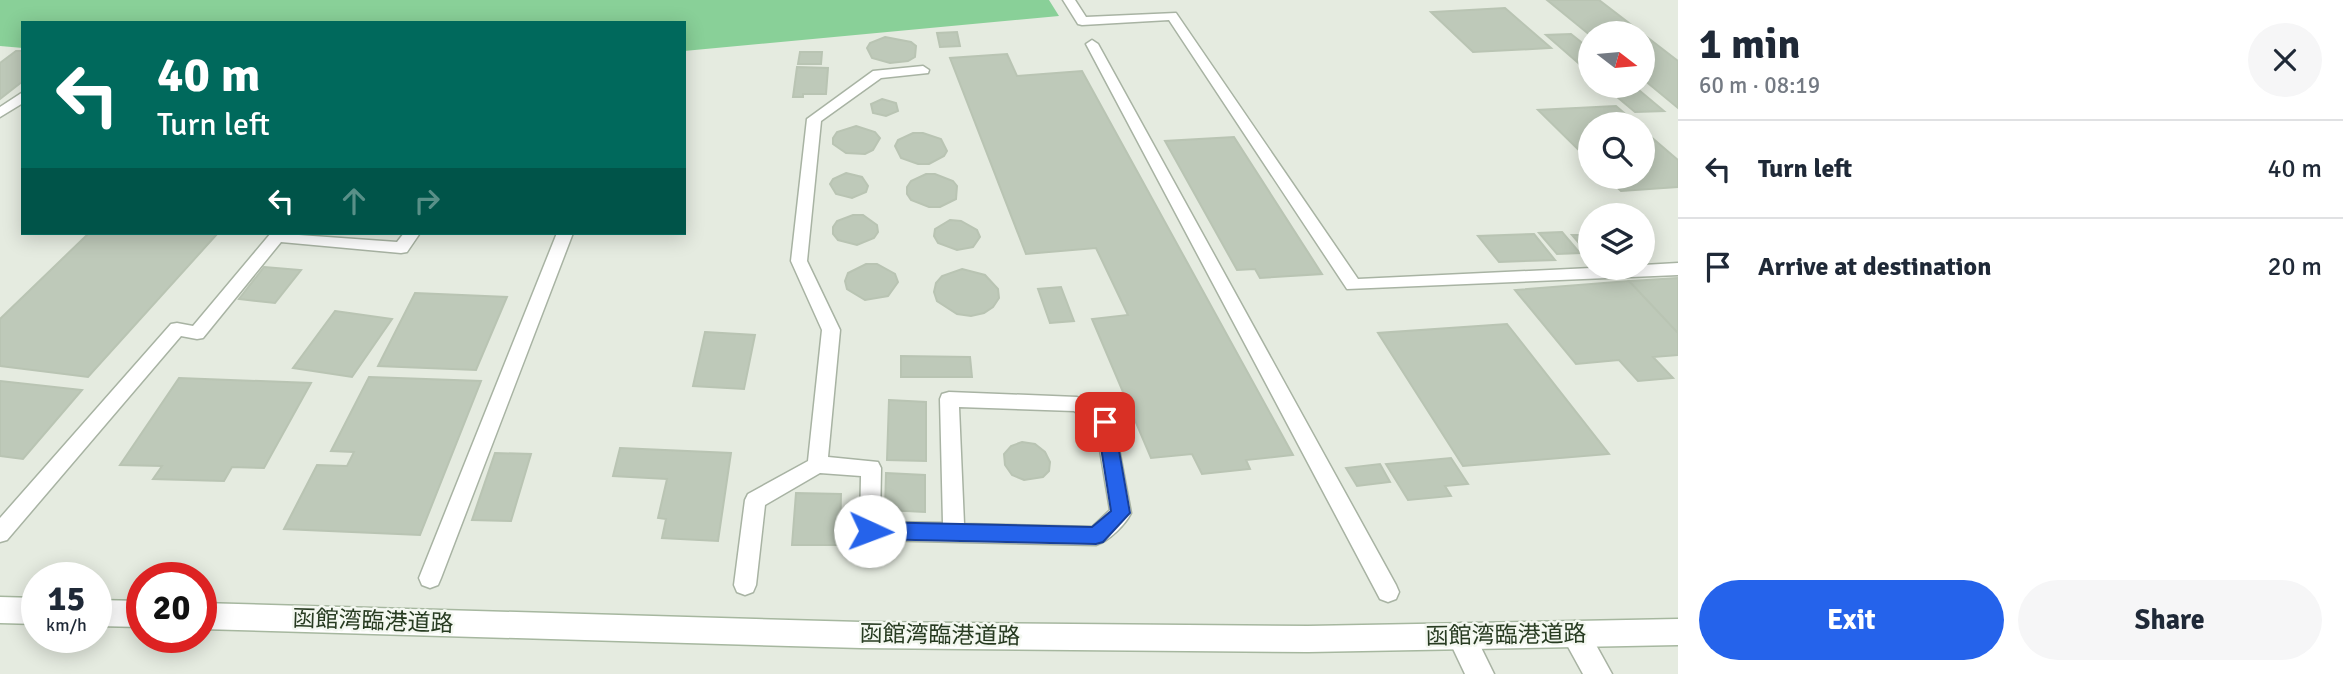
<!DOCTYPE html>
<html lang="en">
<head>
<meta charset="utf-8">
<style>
	:root { --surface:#fff; --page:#f6f6f7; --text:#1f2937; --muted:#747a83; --line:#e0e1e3; --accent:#2563eb }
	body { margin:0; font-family:Signika,"Noto Sans JP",sans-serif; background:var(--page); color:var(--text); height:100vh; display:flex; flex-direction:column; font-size:26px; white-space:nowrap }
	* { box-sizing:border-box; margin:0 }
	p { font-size:23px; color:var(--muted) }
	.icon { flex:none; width:38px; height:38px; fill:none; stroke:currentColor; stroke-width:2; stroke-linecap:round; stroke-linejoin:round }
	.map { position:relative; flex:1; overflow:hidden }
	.sheet { display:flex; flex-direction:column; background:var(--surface); width:665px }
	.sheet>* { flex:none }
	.top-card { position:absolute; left:21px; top:21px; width:665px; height:214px; border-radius:0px; box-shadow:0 4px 18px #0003; background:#00695c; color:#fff; overflow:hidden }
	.needle { width:46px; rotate:106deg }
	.tools { position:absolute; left:1578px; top:21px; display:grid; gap:14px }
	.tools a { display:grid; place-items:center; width:77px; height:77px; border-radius:50%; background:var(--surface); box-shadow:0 4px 18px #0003; font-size:35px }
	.speed { position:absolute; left:21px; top:562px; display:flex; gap:14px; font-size:35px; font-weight:700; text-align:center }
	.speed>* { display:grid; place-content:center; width:91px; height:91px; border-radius:50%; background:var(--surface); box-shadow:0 4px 18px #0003; line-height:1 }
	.speed small { font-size:18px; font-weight:400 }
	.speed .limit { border:10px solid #d22; background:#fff; color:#111 }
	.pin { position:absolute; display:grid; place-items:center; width:60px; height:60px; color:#fff; margin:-30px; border-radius:14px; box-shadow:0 4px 10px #0006 }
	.me { position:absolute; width:77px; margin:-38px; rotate:92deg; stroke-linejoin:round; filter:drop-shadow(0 0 5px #0008) }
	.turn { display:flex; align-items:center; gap:24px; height:147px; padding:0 21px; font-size:32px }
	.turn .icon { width:91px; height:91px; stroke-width:2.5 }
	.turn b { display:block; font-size:49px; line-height:60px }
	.lanes { display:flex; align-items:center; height:66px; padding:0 21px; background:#0003; justify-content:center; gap:35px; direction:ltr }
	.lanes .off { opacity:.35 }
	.round { display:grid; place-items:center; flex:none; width:74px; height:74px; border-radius:37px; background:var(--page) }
	.summary { display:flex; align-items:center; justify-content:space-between; height:119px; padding:0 21px }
	h1 { font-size:42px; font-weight:800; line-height:52px }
	.primary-button { display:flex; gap:14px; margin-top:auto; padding:14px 21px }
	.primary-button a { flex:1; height:80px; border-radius:42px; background:var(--accent); color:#fff; font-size:28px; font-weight:800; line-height:80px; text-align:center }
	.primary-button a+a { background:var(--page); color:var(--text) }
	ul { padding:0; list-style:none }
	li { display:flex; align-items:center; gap:21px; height:98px; padding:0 21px; border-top:2px solid var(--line) }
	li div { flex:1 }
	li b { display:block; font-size:26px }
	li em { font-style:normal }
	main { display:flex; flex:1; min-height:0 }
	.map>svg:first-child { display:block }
</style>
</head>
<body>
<main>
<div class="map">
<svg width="1678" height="674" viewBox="0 0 1678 674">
	<rect width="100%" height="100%" fill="#e5ebe0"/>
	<!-- water -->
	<path fill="#89d098" d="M0,0H1049L1059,16L684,51V23H23V48L0,46Z"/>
	<!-- building -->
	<path fill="#bec9b9" stroke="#b9c4b3" stroke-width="2" d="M1547,0H1599L1642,33H1591V36Z
		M1505,8L1551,48L1473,52L1431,12Z
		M957,32L960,46L940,47L937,33Z
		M1571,34L1591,50V74L1546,35Z
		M1643,34L1678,61V108L1643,79Z
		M885,37L911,42L916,46L915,57L908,61L890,63L872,58L867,48L870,43Z
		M16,51H23V81L0,99V63Z
		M800,52H822L821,64H798Z
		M1007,54L1017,76L1082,71L1293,455L1246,460L1250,469L1202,474L1192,454L1151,458L1092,319L1128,315L1096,248L1026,254L950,58Z
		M797,67L828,68L826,94H803V97H793Z
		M1604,86H1634L1664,111L1635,112Z
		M882,99L896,103L898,111L886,116L873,113L871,104Z
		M1616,106L1637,124H1591V162L1538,110Z
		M856,126L875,132L880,138L873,150L865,154L846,153L833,144V138L837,132Z
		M1643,130L1678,160V187L1621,191L1606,177H1643Z
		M913,133H923L941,139L947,151L944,156L929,164H918L901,158L895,146L898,140Z
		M1234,137L1322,274L1260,278L1255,269L1237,270L1165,141Z
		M846,173L862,177L868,186L866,192L852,198L836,194L830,184L833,179Z
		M926,174H935L953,181L957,186L956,199L940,207H929L911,200L907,194V187L911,181Z
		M853,215H863L877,225L878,232L874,238L857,245L838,240L833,234V227L837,221Z
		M950,220L961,221L977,230L980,237L973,247L957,250L938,243L934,236L935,229Z
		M1562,232L1580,253L1557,254L1539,233Z
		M89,233H218L88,377L0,366V319Z
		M1534,234L1555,260L1499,262L1478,236Z
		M1572,235H1590L1591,257Z
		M866,264H877L895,274L898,282L888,296L865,300L847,289L845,281L848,273Z
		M264,267L301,270L275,303L239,299Z
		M962,269L985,275L998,289L999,298L993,307L984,313L971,316L957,314L937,301L934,292L936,283L942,276Z
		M1678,278V333L1629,281Z
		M1629,281L1678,333V355L1653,357L1673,378L1638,381L1619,360L1576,364L1515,290Z
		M1061,287L1074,321L1050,323L1038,289Z
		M415,293L507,297L476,370L378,366Z
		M335,311L392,319L352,377L293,368Z
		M1507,324L1609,454L1463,466L1378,333Z
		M705,332L755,335L744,389L693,386Z
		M901,356L970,357L972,377H901Z
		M369,377L481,381L420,535L284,529L317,465L347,466L354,452L331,451Z
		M179,378L311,383L264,468L232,467L224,481L153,479L162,466L120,465Z
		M0,381L82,390L23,459L0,456Z
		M889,400L926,402V461L887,460Z
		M1022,442L1035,444L1045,452L1050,462L1049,471L1043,477L1024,480L1012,475L1005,465L1004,454L1011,446Z
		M620,448L731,453L718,541L662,538L666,519L658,518L667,479L613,476Z
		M495,453L531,454L511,521L472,520Z
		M1451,458L1468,484L1445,486L1451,496L1408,500L1386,464Z
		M1380,464L1390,482L1357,486L1346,468Z
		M886,473L925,475V512L885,510Z
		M796,493L841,494L840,545H792Z"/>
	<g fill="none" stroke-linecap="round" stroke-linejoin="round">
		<defs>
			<path id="lane" d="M1063,0H1075L1086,17L1176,13L1358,279L1591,268H1643V265L1678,263V275L1347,289L1169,20L1082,25L1078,24Z
				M1092,40L1098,44L1396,585L1399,592L1396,599L1388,602L1380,599L1086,44Z
				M923,66L929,70L928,73L881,78L821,121L807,261L840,330L828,457L878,462L881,468L880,522L943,523L940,399L942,394L949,392L1077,397L1112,417L1114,422L1131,513C1125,525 1109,541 1096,545L870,540L863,538L860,531L861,476L820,473L765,505L756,585L753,592L745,595L737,592L734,585L745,500L748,494L808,461L822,330L791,261L807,119L873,71ZM959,407L1074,411L1096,426L1110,510L1092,527L964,524Z
				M23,92V103L0,117V107Z
				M271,233L397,242L404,233H420L407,252L401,253L281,242L203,338L197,339L181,336L7,540L0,542V518L171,324L177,323L193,326Z
				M557,233H573L441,578L438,585L430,588L422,585L419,578Z"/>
			<path id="street" d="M1575,621L1585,625L1612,674H1583L1561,634L1565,625Z
				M1461,623L1471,627L1494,674H1465L1447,636L1451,627Z"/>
			<path id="secondary" d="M0,597L37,598V624L0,623Z
				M96,600L142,601V627L96,626Z
				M201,603L861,622L1308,626L1678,619V645L1308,652L861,648L201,629Z"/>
		</defs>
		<!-- lane casing -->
		<use href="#lane" stroke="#a8b3a3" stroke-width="3"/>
		<!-- street casing -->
		<use href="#street" stroke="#a8b3a3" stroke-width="3"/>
		<!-- secondary casing -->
		<use href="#secondary" stroke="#a6b79f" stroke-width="3"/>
		<!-- lane -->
		<use href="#lane" fill="#fff" fill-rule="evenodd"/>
		<!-- street -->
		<use href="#street" fill="#fff" fill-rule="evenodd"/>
		<!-- secondary -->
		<use href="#secondary" fill="#fff" fill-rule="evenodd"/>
	</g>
	<!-- route -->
	<path fill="#2563eb" stroke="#184099" stroke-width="2" d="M1105,415L1111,417L1114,422L1130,513L1103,542L1096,544L870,539L863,537L860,531L863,525L870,522L1092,527L1111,511L1097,422L1099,417Z"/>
	<g text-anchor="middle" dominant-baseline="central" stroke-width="5" stroke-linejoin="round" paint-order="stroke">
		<!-- near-street labels -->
		<g font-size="23" fill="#273b21" stroke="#f4f8f1">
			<text transform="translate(373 621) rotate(2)">函館湾臨港道路</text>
			<text transform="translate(940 635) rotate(1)">函館湾臨港道路</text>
			<text transform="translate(1506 635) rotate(-1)">函館湾臨港道路</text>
		</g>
	</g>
</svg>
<div class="tools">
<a><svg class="needle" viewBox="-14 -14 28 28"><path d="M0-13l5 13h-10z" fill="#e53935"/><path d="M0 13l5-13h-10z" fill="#747a83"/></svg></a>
<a><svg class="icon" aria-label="search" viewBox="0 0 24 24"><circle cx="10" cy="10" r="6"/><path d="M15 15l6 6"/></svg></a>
<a><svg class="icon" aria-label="layers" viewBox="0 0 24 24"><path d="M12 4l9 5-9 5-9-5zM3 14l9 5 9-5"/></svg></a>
</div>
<div class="speed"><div>15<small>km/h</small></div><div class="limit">20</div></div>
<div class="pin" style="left:1105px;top:422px;background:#d93025"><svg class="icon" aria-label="arrive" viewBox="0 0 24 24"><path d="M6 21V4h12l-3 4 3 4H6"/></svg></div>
<svg class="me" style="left:870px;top:531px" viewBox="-20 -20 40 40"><circle r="19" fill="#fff"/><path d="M0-13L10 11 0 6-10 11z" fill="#2563eb"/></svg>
<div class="top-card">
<div class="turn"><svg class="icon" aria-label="left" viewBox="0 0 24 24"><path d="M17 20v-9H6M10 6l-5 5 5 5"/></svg><div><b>40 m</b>Turn left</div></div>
<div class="lanes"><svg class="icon" aria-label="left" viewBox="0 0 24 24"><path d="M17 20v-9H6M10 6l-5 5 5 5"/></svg><svg class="icon off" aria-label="ahead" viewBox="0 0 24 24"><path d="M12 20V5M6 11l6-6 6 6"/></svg><svg class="icon off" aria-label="right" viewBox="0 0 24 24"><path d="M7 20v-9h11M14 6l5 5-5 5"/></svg></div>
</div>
</div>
<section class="sheet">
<div class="summary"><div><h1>1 min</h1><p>60 m · 08:19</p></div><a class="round"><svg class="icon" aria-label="close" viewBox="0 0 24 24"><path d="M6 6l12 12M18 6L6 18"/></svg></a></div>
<ul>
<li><svg class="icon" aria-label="left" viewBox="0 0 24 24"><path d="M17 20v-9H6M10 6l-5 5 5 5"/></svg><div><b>Turn left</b></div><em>40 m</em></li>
<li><svg class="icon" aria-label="arrive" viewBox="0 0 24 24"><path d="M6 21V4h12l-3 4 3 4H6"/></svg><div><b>Arrive at destination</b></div><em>20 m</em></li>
</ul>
<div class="primary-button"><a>Exit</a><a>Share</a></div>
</section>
</main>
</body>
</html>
